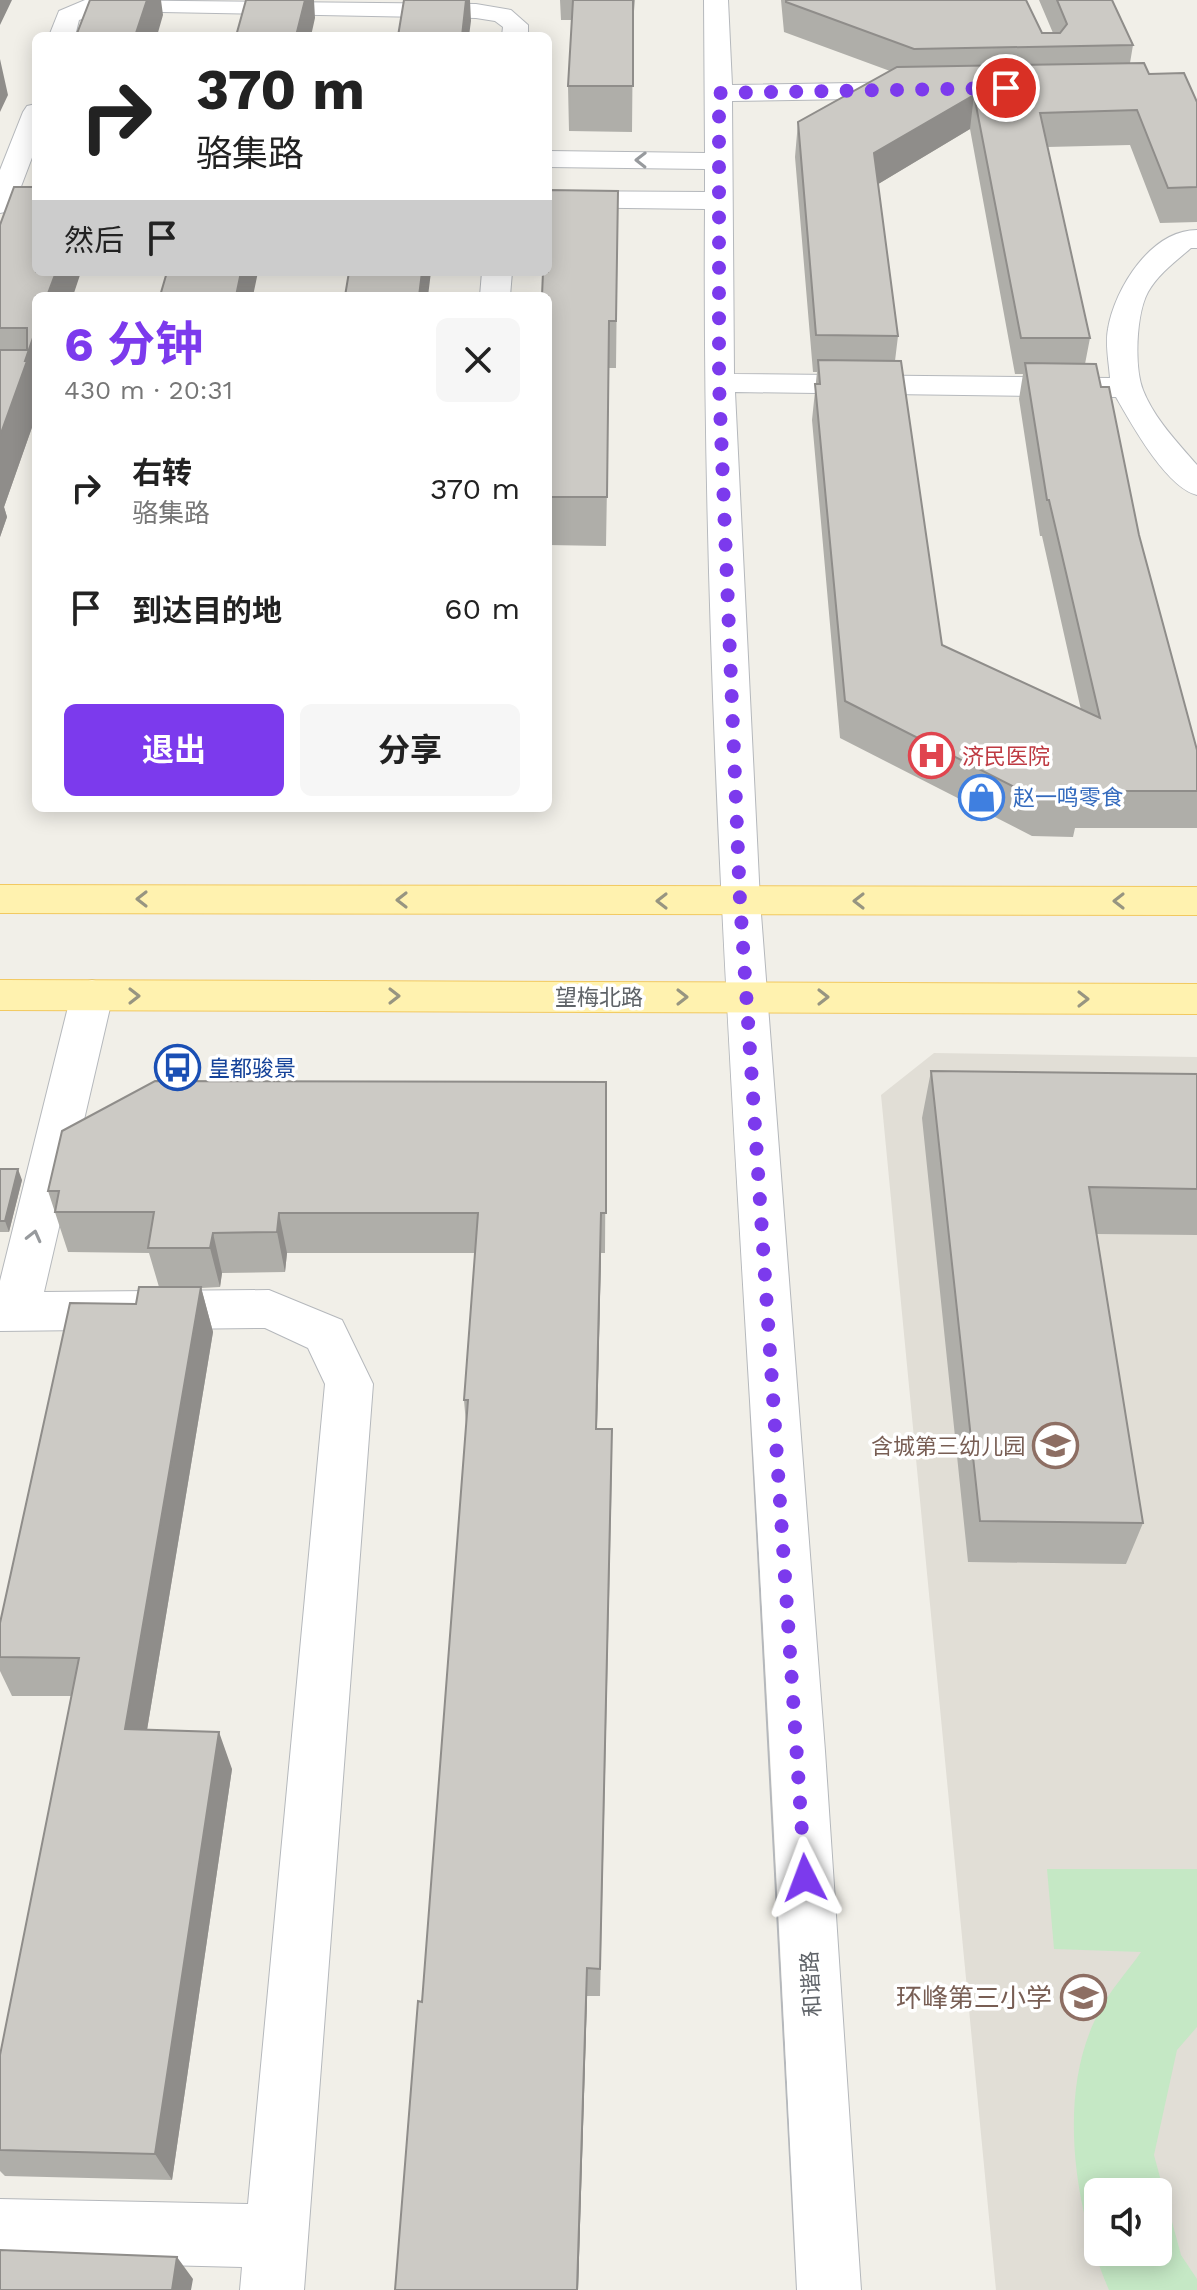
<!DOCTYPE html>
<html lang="zh">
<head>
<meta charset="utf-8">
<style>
	:root { --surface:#fff; --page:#f6f6f6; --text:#222; --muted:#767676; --accent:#7c3aed }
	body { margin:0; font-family:"Work Sans","Noto Sans SC",sans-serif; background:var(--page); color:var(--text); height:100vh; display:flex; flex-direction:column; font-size:30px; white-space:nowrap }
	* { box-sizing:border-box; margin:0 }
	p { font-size:26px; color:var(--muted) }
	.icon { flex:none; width:44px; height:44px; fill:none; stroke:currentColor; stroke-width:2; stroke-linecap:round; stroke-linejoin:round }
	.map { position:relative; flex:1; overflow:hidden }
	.panel { position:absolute; left:32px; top:292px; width:520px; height:520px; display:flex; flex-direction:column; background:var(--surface); border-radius:12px; box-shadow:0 4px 20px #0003 }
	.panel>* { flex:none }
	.hud { position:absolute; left:32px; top:32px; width:520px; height:244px; border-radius:12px; box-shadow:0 4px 20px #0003; background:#fff; color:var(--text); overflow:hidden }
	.tools { position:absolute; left:1084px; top:2178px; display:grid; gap:16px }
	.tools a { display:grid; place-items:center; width:88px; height:88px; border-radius:12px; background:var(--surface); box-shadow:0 4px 20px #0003; font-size:40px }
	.pin { position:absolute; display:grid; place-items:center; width:68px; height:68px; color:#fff; margin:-34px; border:4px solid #fff; border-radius:50%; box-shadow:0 2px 8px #0007 }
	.me { position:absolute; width:88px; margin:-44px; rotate:357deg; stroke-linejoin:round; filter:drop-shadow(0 0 6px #0008) }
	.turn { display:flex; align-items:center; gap:28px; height:168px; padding:0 32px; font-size:36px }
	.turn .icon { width:104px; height:104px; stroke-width:2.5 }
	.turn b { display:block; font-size:56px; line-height:68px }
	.then { display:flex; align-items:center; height:76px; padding:0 32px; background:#0003; gap:16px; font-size:30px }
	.round { display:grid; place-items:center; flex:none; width:84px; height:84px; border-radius:12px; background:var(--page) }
	.overview { display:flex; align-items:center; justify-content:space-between; height:136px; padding:0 32px }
	h1 { font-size:48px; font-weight:700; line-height:60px; color:var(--accent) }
	.button { display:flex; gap:16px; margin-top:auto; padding:16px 32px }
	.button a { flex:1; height:92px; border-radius:12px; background:var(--accent); color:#fff; font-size:32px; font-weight:700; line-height:92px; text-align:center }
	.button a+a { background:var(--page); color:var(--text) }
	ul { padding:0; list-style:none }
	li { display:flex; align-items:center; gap:24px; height:120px; padding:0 32px }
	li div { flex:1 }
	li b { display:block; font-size:30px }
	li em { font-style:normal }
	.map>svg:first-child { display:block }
</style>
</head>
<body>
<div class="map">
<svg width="1197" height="2290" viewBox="0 0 1197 2290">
	<rect width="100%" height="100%" fill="#f1efe8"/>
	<!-- education -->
	<path fill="#e1ded6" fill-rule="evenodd" d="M934,1053L1197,1057V2290H996L881,1095ZM1098,2192H1158V2252H1098Z"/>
	<!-- green -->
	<path fill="#c5e8c5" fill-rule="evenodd" d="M1047,1869H1197V2027L1177,2050L1154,2155L1181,2255L1197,2279V2290H1109C1074,2210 1056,2092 1099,2012C1110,1990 1128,1971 1141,1952L1054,1949ZM1098,2192H1158V2252H1098Z"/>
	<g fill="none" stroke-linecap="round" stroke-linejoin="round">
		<defs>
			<path id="minor" d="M85,0L476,4L511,10L528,25V36H502L503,27L495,21L476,18L108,11L79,20L75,36H49L59,11Z
				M704,0H728L732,85L915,82L924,84L928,90L924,96L915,98L732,101L734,374L1110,378C1109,363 1105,344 1108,329C1115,288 1151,230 1197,230V248H1191C1176,261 1158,274 1148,292C1136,314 1134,367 1143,390C1154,418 1177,442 1197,465V495C1166,487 1132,425 1116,397L735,392L760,901L825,1751L861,2290H797C783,1994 768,1698 750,1401C726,1004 702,607 705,209L548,207V191L705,192V169L548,167V151L705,153Z
				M36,104V147L14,205L10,211L0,213V170L23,112L27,106Z
				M482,272H512L510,296H480Z
				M92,980L107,984L113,995L44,1292L269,1290L342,1320L373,1384L304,2290H240L242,2267L0,2261V2199L248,2204L325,1384L308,1348L265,1328L0,1331V1281L71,995L77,984Z"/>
			<path id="major" d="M0,885L1197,887V915L0,913Z
				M0,980L1197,984V1014L0,1010Z"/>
		</defs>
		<!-- minor casing -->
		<use href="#minor" stroke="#b5b8bc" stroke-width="2"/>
		<!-- major casing -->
		<use href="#major" stroke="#f2c960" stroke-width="2"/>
		<!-- minor -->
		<use href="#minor" fill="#fff" fill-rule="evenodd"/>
		<!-- major -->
		<use href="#major" fill="#fff2af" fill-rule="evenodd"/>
	</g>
	<!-- wall -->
	<path fill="#afaea9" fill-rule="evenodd" d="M560,0H635L633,22L632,132L569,131L568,86L572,20H561Z
		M781,0H1026L1042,33H1053L1039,0H1112L1133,45L1130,63L1197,102V222L1160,223L1130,145L1047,147L1090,338L1085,364L1101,387L1139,535L1197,750V828H1075L1073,837L1032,836L840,738L812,420L817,372H813L795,157L798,122L890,71L784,32ZM970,129L1015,374H1023L1019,399L1040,536H1042L1081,710L942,645L895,361L898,336L878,184Z
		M618,191L616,368H609L606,546L548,545V296Z
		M0,225L36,296V416L4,507L7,517L0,537Z
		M931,1071L1197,1074V1235L1096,1234L1143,1523L1126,1564L968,1562L922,1118Z
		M606,1082L605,1253H601L597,1429L612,1467L600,1996H587L578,2290H395L422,2002L466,1424L464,1400L475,1253H287L285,1272L222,1273L220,1287L201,1288L213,1332L147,1730L232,1769L172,2180L5,2176L0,2171V2150L71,1696H12L0,1671V1623L136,1304L159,1287L149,1253L68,1252L48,1191Z
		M0,1169L22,1180L9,1232H0Z"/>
	<!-- shaded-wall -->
	<path fill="#8f8d8a" d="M0,0H12L0,25Z
		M147,0H161L163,15L157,36H135Z
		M305,0H314L315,18L311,36H296Z
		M466,0H470L471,21L469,36H462Z
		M0,59L8,95L0,112Z
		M974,95L970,129L870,189L874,153Z
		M56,272H81L73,296H47Z
		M241,272H258L253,296H236Z
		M422,272H431L428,296H419Z
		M36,329V416L4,507L7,517L0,537V436Z
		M18,1169L22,1180L9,1232L5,1221Z
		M279,1213L287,1253L285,1272L277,1232Z
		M601,1213V1253L596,1466V1429Z
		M213,1233L222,1273L220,1287L210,1248Z
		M201,1287L213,1332L141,1766L125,1729Z
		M219,1732L232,1769L172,2180L155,2154Z
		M587,1968V1996L578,2290H577Z
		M177,2257L193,2279L191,2290H172Z"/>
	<!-- building -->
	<path fill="#cccac5" stroke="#8f8d8a" stroke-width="2" d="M90,0H147L135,36H76Z
		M246,0H305L296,36H236Z
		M404,0H466L462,36H398Z
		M573,0H633V86H568Z
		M786,0H1026L1042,33H1060L1067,24L1057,0H1112L1133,45L914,49L786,2Z
		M1144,63L1149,74L1184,73L1197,102V187L1168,188L1137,110L1040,113L1090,338H1021L974,95L874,153L898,336L816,335L798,122L897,67Z
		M14,187H36V272H56L47,296H36V329L25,361H27L0,436V350H27V328H0V225Z
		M548,190L618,191L616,321H609L607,497H548V296H542L543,272H548Z
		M167,272H241L236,296H160Z
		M349,272H422L419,296H345Z
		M818,360L901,361L942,645L1100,718L1049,500H1047L1025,363L1096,364L1101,387H1109L1139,535L1197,750V791H1080L1082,800H1040L845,701L815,384H820Z
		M931,1071L1197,1074V1189L1089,1187L1143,1523L980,1521Z
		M155,1081L606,1082V1213H601L596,1429H612L600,1969L587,1968L577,2290H395L418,2001L422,2002L468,1400H464L478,1213H279L277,1232L213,1233L210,1248H148L154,1212H55L59,1191H48L62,1131Z
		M0,1169H18L5,1221H0Z
		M139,1287H201L125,1729L219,1732L155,2154L0,2150V2055L79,1658L0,1657V1623L70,1303L136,1304Z
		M0,2250L177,2257L172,2290H0Z"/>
	<!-- one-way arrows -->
	<defs><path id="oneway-chevron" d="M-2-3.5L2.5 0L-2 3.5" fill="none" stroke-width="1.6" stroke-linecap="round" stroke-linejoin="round" transform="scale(2)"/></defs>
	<g stroke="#979a9d">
		<use href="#oneway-chevron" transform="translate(641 160) rotate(-179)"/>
		<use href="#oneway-chevron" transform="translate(34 1236) rotate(-76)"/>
	</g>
	<g stroke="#979581">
		<use href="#oneway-chevron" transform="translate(142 899) rotate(-180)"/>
		<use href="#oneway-chevron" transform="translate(402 900) rotate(-180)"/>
		<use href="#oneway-chevron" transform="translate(662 901) rotate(-180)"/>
		<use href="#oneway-chevron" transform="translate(859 901) rotate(-180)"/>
		<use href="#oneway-chevron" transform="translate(1119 901) rotate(-180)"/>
		<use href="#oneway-chevron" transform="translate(134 996)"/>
		<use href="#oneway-chevron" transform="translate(394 996)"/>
		<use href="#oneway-chevron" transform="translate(682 997)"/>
		<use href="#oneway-chevron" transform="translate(823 997)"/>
		<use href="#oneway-chevron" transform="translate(1083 999)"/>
	</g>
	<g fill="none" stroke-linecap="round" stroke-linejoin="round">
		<!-- route -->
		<path stroke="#7c3aed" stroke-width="14" stroke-dasharray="0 25.2" d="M805,1878L740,901L719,383V93L1006,88"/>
	</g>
	<!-- icons -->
	<defs>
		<symbol id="hospital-ring" viewBox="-11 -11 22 22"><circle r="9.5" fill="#fff" stroke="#e0444e" stroke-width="1.5"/><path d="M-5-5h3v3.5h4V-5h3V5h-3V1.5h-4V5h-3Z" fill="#e0444e"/></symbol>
		<symbol id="shop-ring" viewBox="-11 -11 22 22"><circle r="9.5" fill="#fff" stroke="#3f7fe0" stroke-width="1.5"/><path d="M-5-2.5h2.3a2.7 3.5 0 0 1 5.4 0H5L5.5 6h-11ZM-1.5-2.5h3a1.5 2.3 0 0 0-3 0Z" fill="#3f7fe0"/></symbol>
		<symbol id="bus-ring" viewBox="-11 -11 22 22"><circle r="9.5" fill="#fff" stroke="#1a4fb4" stroke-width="1.5"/><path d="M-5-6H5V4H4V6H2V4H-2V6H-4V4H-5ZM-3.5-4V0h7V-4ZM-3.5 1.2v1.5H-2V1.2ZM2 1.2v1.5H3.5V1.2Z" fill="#1a4fb4"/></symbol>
		<symbol id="school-ring" viewBox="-11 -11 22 22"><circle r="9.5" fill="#fff" stroke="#8d6e63" stroke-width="1.5"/><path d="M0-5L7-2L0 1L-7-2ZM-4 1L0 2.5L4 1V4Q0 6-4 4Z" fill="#8d6e63"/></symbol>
	</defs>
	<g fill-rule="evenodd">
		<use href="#hospital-ring" x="906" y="730" width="51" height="51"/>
		<use href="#shop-ring" x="956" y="772" width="51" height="51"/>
		<use href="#bus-ring" x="152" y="1042" width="51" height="51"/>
		<use href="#school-ring" x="1030" y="1420" width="51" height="51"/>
		<use href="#school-ring" x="1058" y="1972" width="51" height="51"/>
	</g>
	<g text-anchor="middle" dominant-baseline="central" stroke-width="7" stroke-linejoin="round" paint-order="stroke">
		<!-- health labels -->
		<g font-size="22" fill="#be3a42" stroke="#fff" text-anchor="start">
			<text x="962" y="756">济民医院</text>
		</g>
		<!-- shop labels -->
		<g font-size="22" fill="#366cbe" stroke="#fff" text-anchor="start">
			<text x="1013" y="797">赵一鸣零食</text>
		</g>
		<!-- street labels -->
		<g font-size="22" fill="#5f6368" stroke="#fff">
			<text x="599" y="997">望梅北路</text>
			<text transform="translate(811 1984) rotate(-93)">和谐路</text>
		</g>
		<!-- transit labels -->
		<g font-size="22" fill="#164399" stroke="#fff" text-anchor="start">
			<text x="208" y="1068">皇都骏景</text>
		</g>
		<!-- education labels -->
		<g font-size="22" fill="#785e54" stroke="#fff" text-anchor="end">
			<text x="1025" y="1446">含城第三幼儿园</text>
		</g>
		<!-- near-education labels -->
		<g font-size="26" fill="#785e54" stroke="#fff" text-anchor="end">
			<text x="1052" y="1998">环峰第三小学</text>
		</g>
	</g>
</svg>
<div class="tools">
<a><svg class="icon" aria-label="sound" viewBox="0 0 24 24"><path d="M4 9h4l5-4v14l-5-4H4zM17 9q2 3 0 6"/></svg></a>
</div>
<div class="pin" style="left:1006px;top:88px;background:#d93025"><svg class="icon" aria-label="arrive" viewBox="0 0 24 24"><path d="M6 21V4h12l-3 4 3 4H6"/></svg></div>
<svg class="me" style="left:805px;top:1878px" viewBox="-20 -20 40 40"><path d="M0-17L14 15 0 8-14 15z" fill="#7c3aed" stroke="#fff" stroke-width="4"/></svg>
<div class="hud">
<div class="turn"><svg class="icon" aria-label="right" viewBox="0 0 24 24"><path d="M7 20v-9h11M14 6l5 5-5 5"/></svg><div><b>370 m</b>骆集路</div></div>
<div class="then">然后<svg class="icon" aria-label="arrive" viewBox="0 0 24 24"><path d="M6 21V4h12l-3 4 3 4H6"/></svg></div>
</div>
<section class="panel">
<div class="overview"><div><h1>6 分钟</h1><p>430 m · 20:31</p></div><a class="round"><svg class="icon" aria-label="close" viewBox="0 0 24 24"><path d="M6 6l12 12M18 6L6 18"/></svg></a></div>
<ul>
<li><svg class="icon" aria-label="right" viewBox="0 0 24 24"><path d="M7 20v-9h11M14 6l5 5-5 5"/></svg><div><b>右转</b><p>骆集路</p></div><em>370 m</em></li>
<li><svg class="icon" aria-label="arrive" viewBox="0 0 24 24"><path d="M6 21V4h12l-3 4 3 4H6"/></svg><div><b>到达目的地</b></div><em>60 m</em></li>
</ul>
<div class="button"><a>退出</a><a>分享</a></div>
</section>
</div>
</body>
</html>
